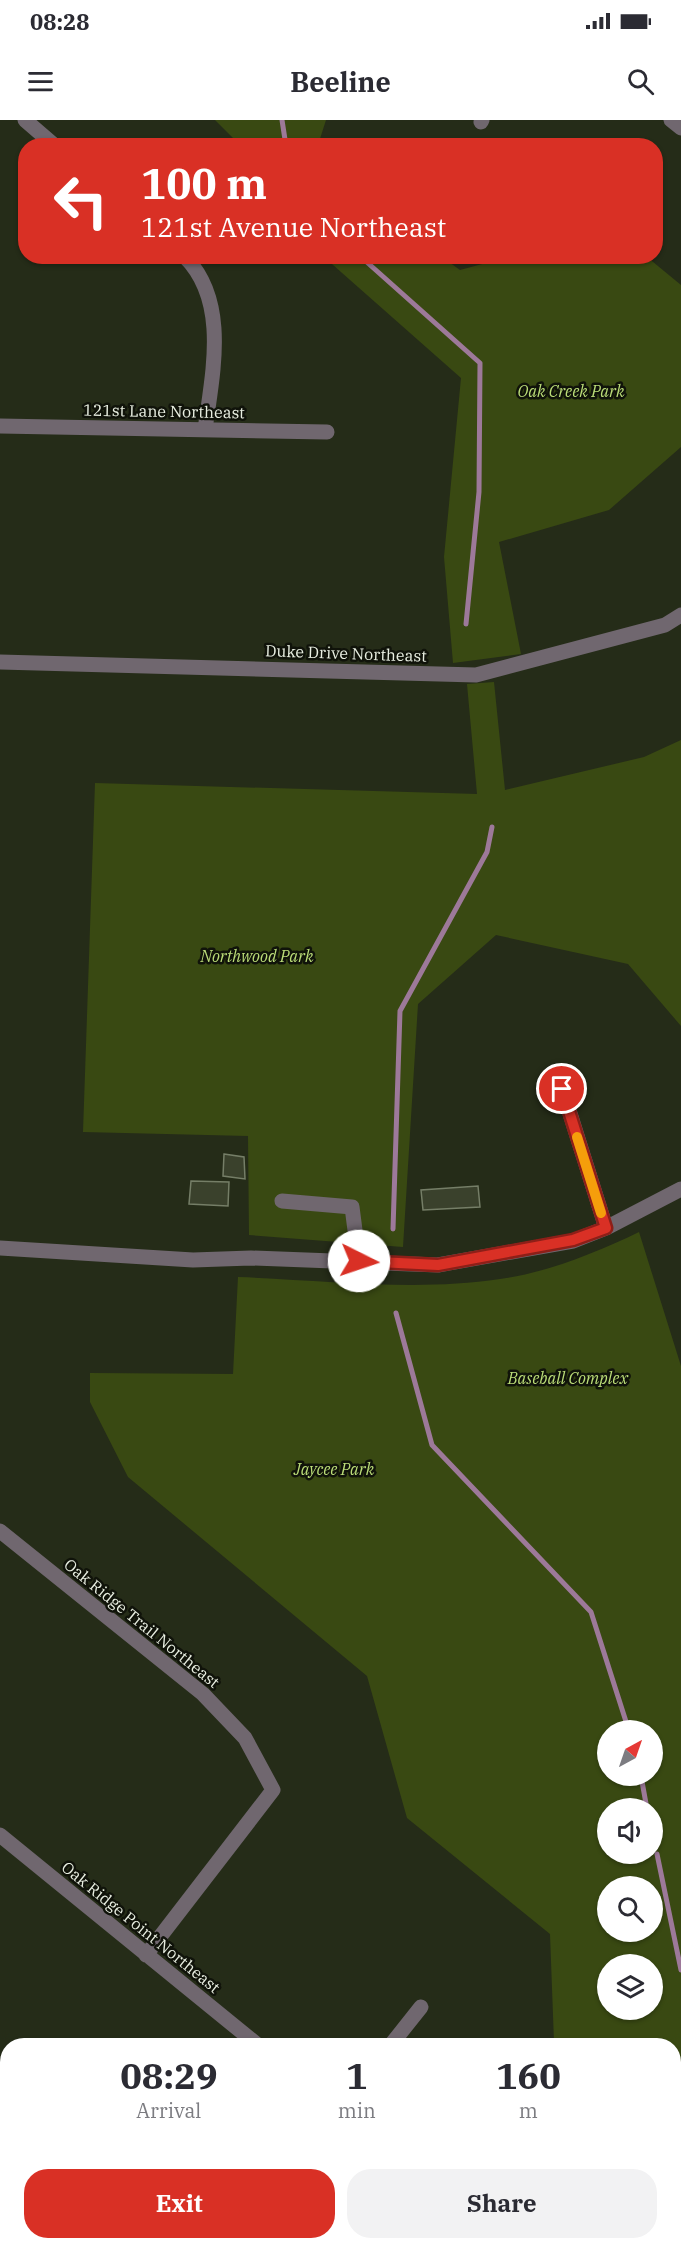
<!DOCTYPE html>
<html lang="en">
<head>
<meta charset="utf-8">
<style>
	:root { --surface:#fff; --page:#f2f2f3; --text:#2b2b33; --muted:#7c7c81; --accent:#d93025 }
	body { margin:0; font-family:"IBM Plex Serif",serif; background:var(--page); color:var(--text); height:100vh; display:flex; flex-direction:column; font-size:22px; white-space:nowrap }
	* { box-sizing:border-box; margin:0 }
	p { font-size:20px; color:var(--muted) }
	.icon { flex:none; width:33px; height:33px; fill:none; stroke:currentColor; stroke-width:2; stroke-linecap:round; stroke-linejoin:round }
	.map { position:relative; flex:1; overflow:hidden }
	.details { position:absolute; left:0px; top:1918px; width:681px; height:212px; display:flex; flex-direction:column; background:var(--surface); border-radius:24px 24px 0 0; box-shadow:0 2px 4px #0004 }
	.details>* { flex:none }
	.top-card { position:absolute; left:18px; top:18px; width:645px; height:126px; border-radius:24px; box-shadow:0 2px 4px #0004; background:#d93025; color:#fff; overflow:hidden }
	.needle { width:39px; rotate:40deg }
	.fabs { position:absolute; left:597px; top:1600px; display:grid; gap:12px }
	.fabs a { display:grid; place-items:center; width:66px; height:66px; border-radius:50%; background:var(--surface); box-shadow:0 2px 4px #0004; font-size:30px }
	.pin { position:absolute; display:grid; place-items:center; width:51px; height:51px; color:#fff; margin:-26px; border:3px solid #fff; border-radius:50%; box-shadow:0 2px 6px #0007 }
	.me { position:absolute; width:66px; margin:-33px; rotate:94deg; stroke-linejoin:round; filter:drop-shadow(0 0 4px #0008) }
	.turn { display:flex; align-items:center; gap:21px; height:126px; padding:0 24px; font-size:27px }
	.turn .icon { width:78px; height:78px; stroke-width:2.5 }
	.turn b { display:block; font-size:42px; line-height:51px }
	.eta { display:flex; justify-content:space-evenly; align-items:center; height:102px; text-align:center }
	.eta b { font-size:36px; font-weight:700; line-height:42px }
	.cta { display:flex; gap:12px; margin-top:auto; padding:12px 24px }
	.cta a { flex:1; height:69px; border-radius:24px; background:var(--accent); color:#fff; font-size:24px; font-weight:700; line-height:69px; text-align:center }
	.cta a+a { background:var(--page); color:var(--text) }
	.status { display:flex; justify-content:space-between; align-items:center; height:42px; padding:0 30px; background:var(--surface); direction:ltr }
	.status svg { height:16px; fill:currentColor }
	header { display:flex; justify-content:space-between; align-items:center; height:78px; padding:0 24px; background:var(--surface); font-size:27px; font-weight:700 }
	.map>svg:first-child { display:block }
</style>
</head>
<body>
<div class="status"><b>08:28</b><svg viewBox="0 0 49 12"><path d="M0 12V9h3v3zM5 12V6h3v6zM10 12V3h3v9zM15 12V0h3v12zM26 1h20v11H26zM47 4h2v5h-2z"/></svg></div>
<header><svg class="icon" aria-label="menu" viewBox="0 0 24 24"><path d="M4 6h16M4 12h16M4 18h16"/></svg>Beeline<svg class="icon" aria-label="search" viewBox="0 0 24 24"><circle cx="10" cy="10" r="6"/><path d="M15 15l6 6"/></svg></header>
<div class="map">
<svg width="681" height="2129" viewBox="0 0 681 2129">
	<rect width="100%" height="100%" fill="#252c18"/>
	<!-- green -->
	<path fill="#394912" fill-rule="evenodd" d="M215,0H326L318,25L241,26Z
		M324,137H442L460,150L508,137H647L681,165V327L609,390L499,422L521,534L453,543L444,437L461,258Z
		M494,562L505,670L644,637L681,620V906L628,844L496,815L418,884L403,1127L249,1115L248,1016L83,1012L95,663L477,674L467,564Z
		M639,1112L681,1246V2129H551L548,2123L674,2122V1926H551L554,1922L550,1814L407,1698L367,1556L128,1357L90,1282V1253L233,1254L238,1157C324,1160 415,1172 500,1159C546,1153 598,1132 639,1112ZM608,1611H652V1656H608ZM608,1689H652V1734H608ZM608,1767H652V1812H608ZM608,1845H652V1890H608Z"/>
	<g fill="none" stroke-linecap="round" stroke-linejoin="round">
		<!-- stream -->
		<path stroke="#9d7999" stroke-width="5" d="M282,0L286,26
			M360,136L480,243L479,372L466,504
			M393,1109L400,891L487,732L492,707
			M396,1193L432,1325L591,1492L629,1611
			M641,1656L647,1689
			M657,1734L681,1850"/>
	</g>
	<!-- building -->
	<path fill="#3a412c" stroke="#757e67" stroke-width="1.5" d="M224,1034L244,1037L245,1059L223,1056Z
		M191,1061L229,1062L228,1086L189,1084Z
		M478,1066L480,1087L423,1090L421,1070Z"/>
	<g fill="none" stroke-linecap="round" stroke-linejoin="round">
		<!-- minor -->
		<path stroke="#70676f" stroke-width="15" d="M25,0L55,26
			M671,0L681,8
			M481,2L482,0
			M184,136C230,181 212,255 205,310
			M0,306L327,312
			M0,542L476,555L665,505L681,495
			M562,968L606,1108
			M282,1081L352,1087L359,1141
			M0,1128L193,1140L251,1138L438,1145L573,1121L606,1108L681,1069
			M0,1411L203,1574L245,1618L273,1670L146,1835
			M0,1715L259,1926
			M390,1926L421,1887
			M0,2039L8,2045
			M103,2122L111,2129
			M499,2122L507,2129"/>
	</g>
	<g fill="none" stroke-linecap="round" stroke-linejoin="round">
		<defs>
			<path id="route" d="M359,1141L438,1145L573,1120L606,1108L562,969"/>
		</defs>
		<!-- route casing -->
		<use href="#route" stroke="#8d1f18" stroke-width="15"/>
		<!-- route -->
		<use href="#route" stroke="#d93025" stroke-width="10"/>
		<!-- slow -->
		<path stroke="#f59e0b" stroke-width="10" d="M577,1017L601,1093"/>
	</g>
	<g text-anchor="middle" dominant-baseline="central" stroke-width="5" stroke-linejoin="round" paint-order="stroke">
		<!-- park labels -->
		<g font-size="16" font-style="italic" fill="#bbdd78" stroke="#10130a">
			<text x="571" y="271">Oak Creek Park</text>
			<text x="257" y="836">Northwood Park</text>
			<text x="568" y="1258">Baseball Complex</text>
			<text x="334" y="1349">Jaycee Park</text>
		</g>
		<!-- street labels -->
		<g font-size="16" fill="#e9efe2" stroke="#10130a">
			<text transform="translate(164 291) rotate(1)">121st Lane Northeast</text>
			<text transform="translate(346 533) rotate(2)">Duke Drive Northeast</text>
			<text transform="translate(142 1503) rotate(39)">Oak Ridge Trail Northeast</text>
			<text transform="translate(141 1807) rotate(39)">Oak Ridge Point Northeast</text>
		</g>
	</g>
</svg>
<div class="fabs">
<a><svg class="needle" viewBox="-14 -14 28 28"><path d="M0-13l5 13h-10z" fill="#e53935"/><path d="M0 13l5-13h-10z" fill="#7c7c81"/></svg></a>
<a><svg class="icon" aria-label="sound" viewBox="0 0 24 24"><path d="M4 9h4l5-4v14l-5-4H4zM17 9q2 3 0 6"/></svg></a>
<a><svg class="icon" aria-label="search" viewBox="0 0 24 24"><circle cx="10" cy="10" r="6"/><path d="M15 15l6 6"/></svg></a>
<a><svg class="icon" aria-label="layers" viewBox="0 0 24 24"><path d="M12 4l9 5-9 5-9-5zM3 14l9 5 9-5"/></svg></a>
</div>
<div class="pin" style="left:562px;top:969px;background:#d93025"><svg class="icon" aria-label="arrive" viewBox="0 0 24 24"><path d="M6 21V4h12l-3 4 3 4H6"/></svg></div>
<svg class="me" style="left:359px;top:1141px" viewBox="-20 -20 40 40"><circle r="19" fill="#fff"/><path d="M0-13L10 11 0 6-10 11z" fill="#d93025"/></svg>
<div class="top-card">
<div class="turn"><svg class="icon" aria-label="left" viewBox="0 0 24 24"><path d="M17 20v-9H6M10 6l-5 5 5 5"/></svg><div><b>100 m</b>121st Avenue Northeast</div></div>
</div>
<section class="details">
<div class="eta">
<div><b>08:29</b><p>Arrival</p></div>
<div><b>1</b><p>min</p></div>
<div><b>160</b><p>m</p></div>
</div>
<div class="cta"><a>Exit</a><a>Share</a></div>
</section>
</div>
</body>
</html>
